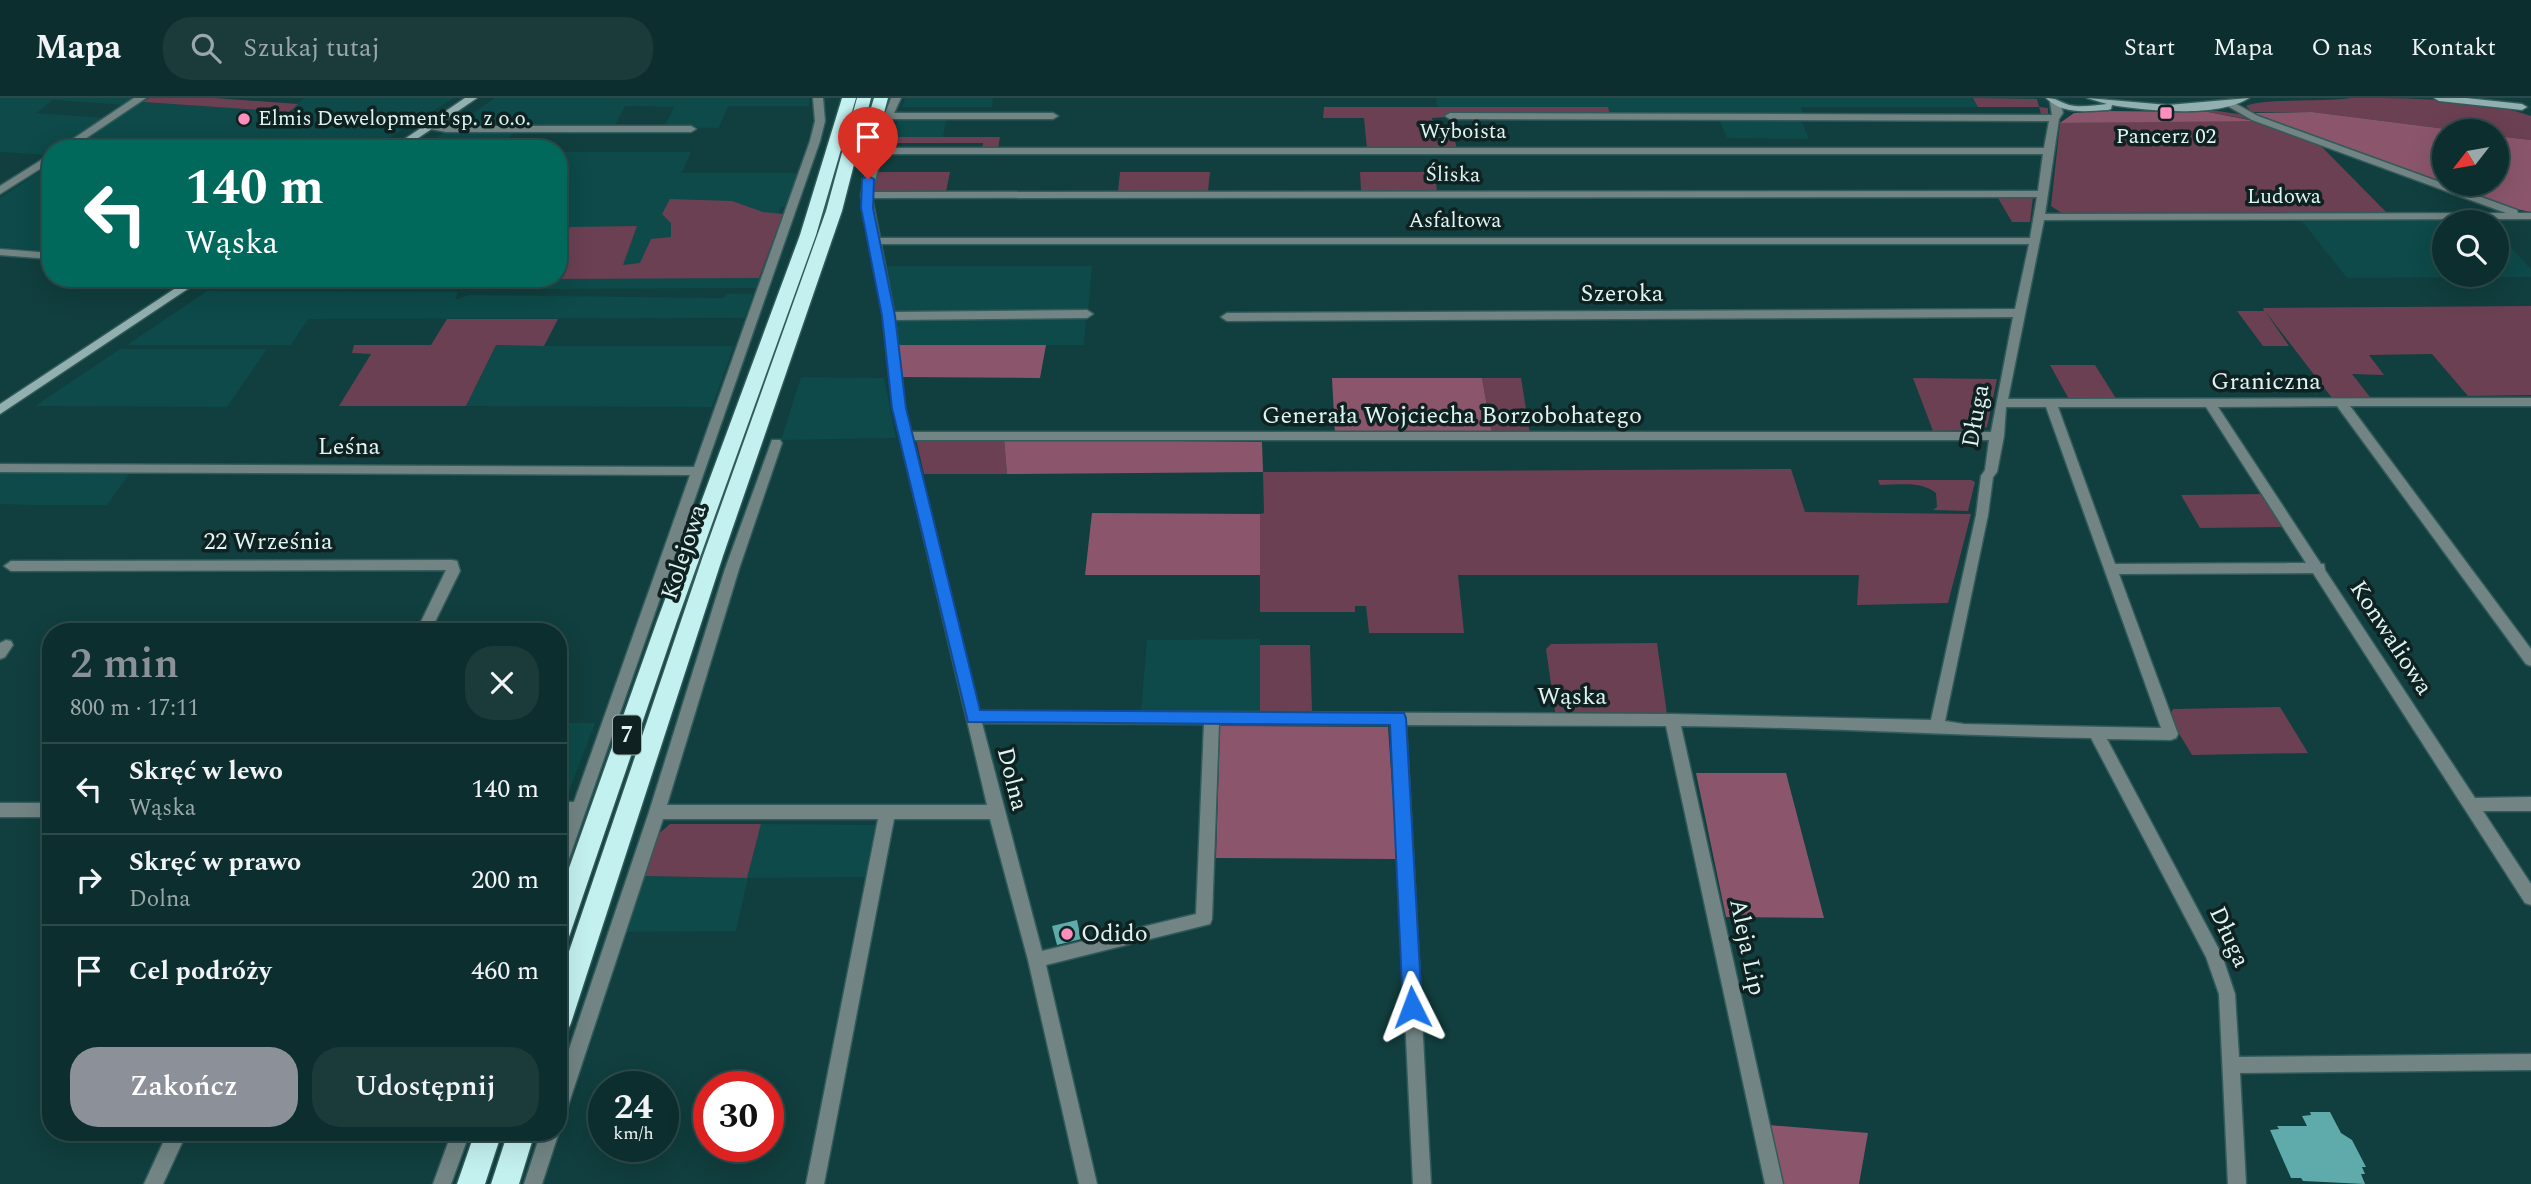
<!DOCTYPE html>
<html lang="pl">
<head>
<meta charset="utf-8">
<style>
	:root { --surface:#0d2e2e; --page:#1b3a3a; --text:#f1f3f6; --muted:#9aa8aa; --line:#2d4a4a; --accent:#8c9099 }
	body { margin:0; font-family:Spectral,serif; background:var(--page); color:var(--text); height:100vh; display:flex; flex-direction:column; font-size:26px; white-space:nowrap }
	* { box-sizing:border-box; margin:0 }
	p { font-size:23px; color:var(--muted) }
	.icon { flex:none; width:38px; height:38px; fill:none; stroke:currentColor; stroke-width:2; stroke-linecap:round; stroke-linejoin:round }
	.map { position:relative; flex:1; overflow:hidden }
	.details { position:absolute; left:42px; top:525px; width:525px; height:518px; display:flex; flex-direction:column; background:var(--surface); border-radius:28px; box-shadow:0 7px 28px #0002,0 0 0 2px var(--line) }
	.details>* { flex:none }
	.guide { position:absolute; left:42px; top:42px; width:525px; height:147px; border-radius:28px; box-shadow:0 7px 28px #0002,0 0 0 2px var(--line); background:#00695c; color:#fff; overflow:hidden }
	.needle { width:46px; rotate:239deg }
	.fabs { position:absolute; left:2432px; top:21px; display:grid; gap:14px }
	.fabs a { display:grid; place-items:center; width:77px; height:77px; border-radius:50%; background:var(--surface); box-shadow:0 7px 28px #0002,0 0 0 2px var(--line); font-size:35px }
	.speed { position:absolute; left:588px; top:973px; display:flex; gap:14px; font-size:35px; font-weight:700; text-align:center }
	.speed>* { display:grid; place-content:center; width:91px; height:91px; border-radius:50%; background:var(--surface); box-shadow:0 7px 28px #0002,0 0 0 2px var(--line); line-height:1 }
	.speed small { font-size:18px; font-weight:400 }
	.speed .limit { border:10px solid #d22; background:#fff; color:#111 }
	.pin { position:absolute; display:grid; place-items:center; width:60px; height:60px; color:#fff; margin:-72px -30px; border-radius:50% 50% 50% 0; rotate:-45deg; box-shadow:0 0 7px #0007 }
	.pin .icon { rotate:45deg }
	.me { position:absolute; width:77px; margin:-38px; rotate:357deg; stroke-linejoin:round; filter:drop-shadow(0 0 5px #0008) }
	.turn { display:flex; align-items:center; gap:24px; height:147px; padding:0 28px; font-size:32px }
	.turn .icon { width:91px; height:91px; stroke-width:2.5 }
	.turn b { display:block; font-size:49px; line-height:60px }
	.round { display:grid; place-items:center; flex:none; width:74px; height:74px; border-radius:28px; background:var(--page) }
	.head { display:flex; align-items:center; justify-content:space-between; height:119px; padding:0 28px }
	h1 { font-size:42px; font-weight:600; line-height:52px; color:var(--accent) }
	.primary-button { display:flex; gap:14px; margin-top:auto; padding:14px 28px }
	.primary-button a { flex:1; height:80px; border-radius:28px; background:var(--accent); color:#fff; font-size:28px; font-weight:600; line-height:80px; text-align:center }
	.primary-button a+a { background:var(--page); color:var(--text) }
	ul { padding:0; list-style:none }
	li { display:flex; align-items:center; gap:21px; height:91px; padding:0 28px; border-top:2px solid var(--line) }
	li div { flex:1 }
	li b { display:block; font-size:26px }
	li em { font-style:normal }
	header { display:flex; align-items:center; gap:42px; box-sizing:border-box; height:98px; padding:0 35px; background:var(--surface); border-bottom:2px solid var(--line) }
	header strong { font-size:33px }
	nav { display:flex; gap:38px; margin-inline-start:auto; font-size:24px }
	.search { width:490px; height:63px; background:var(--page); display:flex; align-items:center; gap:18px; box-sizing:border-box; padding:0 24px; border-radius:28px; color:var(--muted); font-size:26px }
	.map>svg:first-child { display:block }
</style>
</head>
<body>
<header>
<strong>Mapa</strong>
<div class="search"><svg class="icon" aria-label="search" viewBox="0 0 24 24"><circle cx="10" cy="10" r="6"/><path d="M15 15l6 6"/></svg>Szukaj tutaj</div>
<nav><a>Start</a><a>Mapa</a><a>O nas</a><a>Kontakt</a></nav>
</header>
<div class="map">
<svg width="2531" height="1086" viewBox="0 0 2531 1086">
	<rect width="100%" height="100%" fill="#113e3e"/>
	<!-- built -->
	<path fill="#0d4a49" d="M0,0H137L126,7L52,2L37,15L105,20L58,51H51L48,57L0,54Z
		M304,0H454L371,51H73L142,4L289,14Z
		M495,0H809V8H728L719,30L664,29L674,9L634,8H625L614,29H452Z
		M905,0H993L992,9H902Z
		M1436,0H2034L2037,1L2039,9H1801L1803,16H1610L1608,9H1437Z
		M899,19H947L943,39H892Z
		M1719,21H1801L1809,41L1727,40Z
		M446,33H514L506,45H428Z
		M558,54H691L682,75H798L786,108L781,109L779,114L783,116L756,190L546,191L552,181H460L558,180Z
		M51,66V153L0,149V100Z
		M2301,122H2486L2489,124H2445V177H2497V134L2531,171V179L2347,180Z
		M885,168H1092L1088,214L901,216L892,210Z
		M207,193L458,194L455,202L469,197L724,200L726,196H753L745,220L308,221L291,247H127Z
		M900,220L1086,221L1084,247H898L894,224Z
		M496,247L544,248H734L712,309L466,308Z
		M120,251H267L227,309L35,308Z
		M801,279L884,280L896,340L781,342Z
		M0,374H31L130,375L107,407H31L0,406Z
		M1260,541V615L1141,612L1147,542Z
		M558,625H595L565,704H558Z
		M761,726L875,727L865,779L748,780L736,833L627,834L644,778L747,779Z"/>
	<!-- green -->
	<path fill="#6b4052" d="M149,0H214L298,6L289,14L143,4Z
		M1973,0L2037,1L2039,9L2048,10V16H2041L2039,9H1978Z
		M2351,0C2407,0 2479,0 2531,18V42L2497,38V33H2462L2312,14H2252L2246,8C2263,0 2328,4 2351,0Z
		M1324,9H1608L1610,16H1448L1447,19L1432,20L1435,39H1454L1457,51H1367L1364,20H1323Z
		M2211,12L2245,17L2321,48L2387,115L2063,116L2051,108L2060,25L2251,22L2208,14L2183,15Z
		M892,39H1000L998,51H982L983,45H889Z
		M877,74H950L946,94H874Z
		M1120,74H1210L1208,93L1118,94Z
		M1360,74H1435L1437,94L1361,93Z
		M2033,99L2030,124H2012L1998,100Z
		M670,101L732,103L763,114L783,116L759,180L546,181L558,180V155L570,129L637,128L623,167L640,165L651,141L671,139V125L662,116Z
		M2531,208V297L2468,298L2432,256L2369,257L2384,277L2352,276L2370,299L2332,300L2265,213L2289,248H2263L2237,213H2264L2263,210Z
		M447,221H558L544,248L496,247L466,308H339L371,256L352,255L354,247H431Z
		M2050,267H2095L2117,302L2070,303Z
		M1482,280H1521L1530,336H1492Z
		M1913,280L1997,281L1987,329L1979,332L1933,333Z
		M916,341H1004L1007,376H924Z
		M1791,371L1805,414L1971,416L1948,505L1857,507L1859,477H1458L1464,535H1369L1366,508H1355V514H1260V416L1264,415L1263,374Z
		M1878,382H1971L1975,384L1968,413L1933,412L1937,409L1936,395C1921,383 1899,387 1880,387Z
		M2263,396L2284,429L2200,430L2181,397Z
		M1657,545L1667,616L1555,614L1546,551L1551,546Z
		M1260,547H1310L1312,614L1260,615Z
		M2280,609L2308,655L2192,657C2183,641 2177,635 2170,617L2173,611Z
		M670,726H761L747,780L644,778L656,738Z"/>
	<!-- forest -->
	<path fill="#8b566c" d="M2104,13L2208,14L2254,23L2060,25L2074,15Z
		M2312,14L2462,33H2445V86H2497V38L2531,42V114L2511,110L2250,15Z
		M898,247H1046L1040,280L900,279Z
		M1332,280H1482L1492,336H1335Z
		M1004,341L1262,344L1263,374L1007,376Z
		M1092,415L1260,416V477H1085Z
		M1220,628L1388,629L1397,761L1216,760Z
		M1696,675H1786L1824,820L1726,819Z
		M1769,1027L1868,1035L1859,1086H1782Z"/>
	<!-- building -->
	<path fill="#5faaaa" d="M1077,822L1081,841L1057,847L1052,828Z
		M2310,1014H2330L2341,1035L2352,1042L2366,1069H2362L2365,1076H2361L2365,1086L2303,1083L2301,1080H2291L2270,1032L2279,1031L2277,1028H2307L2302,1018L2311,1017Z"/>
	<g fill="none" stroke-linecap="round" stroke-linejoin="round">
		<defs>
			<path id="street" d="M134,0H146L70,51H58Z
				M813,0H823L825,23L820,43L564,775L558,777V747L569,718H558V704H574L690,377L0,374V366L694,369L810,43L815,23Z
				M891,0H901L894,15H1053L1058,18L1053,21H892L883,50H2044L2049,23L1450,21L1445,18L1450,15L2052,17L2050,4L2055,1L2060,4L2063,15L2059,21L2045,116L2506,115L2252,22L2226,7L2224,5L2229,2L2258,18L2517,112L2518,115H2531V121L2044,122L2008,301L2531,300V308H2350L2531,551V568L2526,566L2337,308L2218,309L2321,466H2324L2325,472L2475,700L2531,699V713H2483L2531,786V807L2525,805L2313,475L2119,476L2178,636L2176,640L2171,642L2107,641L2222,857L2235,896L2239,959L2531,956V972L2240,975L2246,1086H2228L2219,896L2206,859L2091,640C1954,638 1818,629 1681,628L1783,1086H1765L1666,628L1406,627L1431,1086H1413L1391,627L1219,626L1212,821L1210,826L1046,867L1097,1086H1079L1028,862L990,721H894L824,1086H806L878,721H663L567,1011L564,1017L558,1020V984L649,714L725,471L772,342H780L782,345L739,471L667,707H987L893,310L883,218L861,97L871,53ZM882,56H2043L2038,93L872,94ZM2037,99L2030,140H880L872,100ZM881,146H2029L2015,211L1227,215L1221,219L1227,223L2013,219L1991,334H911L905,310L895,222L1087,220L1093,216L1087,212L894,214ZM2006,309H2046L2161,630L1964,626L1945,623L1988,417L1993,379L1997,374L2004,338ZM2058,309H2206L2306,465L2115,466ZM913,342H1989L1985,372L1981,378L1976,417L1931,622L1672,616L979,613ZM982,625L1204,626L1196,816L1042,853Z
				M429,25L446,28H691L696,31L691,34H446L426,30L424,28Z
				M51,56V64L0,96V88Z
				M0,151L51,155V161L0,157Z
				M452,462L457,463L460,473L430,534H416L446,472L11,473L4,468L11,463Z
				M6,542L11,543L13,547L5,559L0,561V545Z
				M0,705H51V719H0Z
				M558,1032L559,1034L542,1086H524L541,1034H558Z
				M168,1034H187L163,1086H144Z
				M452,1034H470L451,1086H433Z"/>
			<path id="secondary" d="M465,0H477L402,51H390Z
				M2046,0C2056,0 2060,4 2069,7C2081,10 2095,7 2107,6L2087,0L2168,7L2249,0C2218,20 2147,13 2112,7L2111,11L2108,12C2086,13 2063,17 2046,0Z
				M2434,0H2466L2522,6L2527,9L2522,12L2439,3Z
				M191,180H204L0,316V306Z"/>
			<path id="highway" d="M842,0H856L816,137L677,523L570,836L567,844L558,847V801L657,523L800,137Z
				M857,0H871L842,113L723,458L571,925L567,934L558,937V886L703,458L826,113Z
				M874,0H888L871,62L863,67L855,62Z
				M475,1034H502L485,1086H457Z
				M508,1034H535L519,1086H491Z"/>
		</defs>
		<!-- street casing -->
		<use href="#street" stroke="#325b5b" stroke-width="3"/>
		<!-- secondary casing -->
		<use href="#secondary" stroke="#325b5b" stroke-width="3"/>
		<!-- highway casing -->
		<use href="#highway" stroke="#325b5b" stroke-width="3"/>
		<!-- street -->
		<use href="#street" fill="#728484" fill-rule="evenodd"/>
		<!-- secondary -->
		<use href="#secondary" fill="#93b0b0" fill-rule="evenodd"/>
		<!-- highway -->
		<use href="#highway" fill="#c3f1f0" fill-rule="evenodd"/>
	</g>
	<!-- route -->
	<path fill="#1a73e8" stroke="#114b97" stroke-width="2" d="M868,78L874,81L873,110L895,218L906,310L980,612L1404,615L1406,620L1422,909L1419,916L1412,918L1406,916L1403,909L1390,627L968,624L892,310L882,218L861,110L862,81Z"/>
	<!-- markers -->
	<g fill="#fd8ebe" stroke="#0f2121" stroke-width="2.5">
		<rect x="2159" y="8" width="14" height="14" rx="3.5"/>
		<circle cx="244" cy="21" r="7"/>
		<circle cx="1067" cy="836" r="7"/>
	</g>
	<g text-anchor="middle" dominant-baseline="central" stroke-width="7" stroke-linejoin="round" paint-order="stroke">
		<!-- far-poi labels -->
		<g font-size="21" fill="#def5f4" stroke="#0f2121" text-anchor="start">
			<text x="258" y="21">Elmis Dewelopment sp. z o.o.</text>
			<text x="2166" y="39" text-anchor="middle">Pancerz 02</text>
		</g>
		<!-- far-street labels -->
		<g font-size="21" fill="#def5f4" stroke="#0f2121">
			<text x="1463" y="34">Wyboista</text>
			<text transform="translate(1453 77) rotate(1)">Śliska</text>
			<text x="2284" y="99">Ludowa</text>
			<text x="1455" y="123">Asfaltowa</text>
		</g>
		<!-- shield labels -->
		<rect fill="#0f2121" stroke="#a0b5b5" stroke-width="2" x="613" y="617.5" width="28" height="39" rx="5"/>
		<g font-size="23" font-weight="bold" fill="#def5f4">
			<text x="627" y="637">7</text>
		</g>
		<!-- street labels -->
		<g font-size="24" fill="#def5f4" stroke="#0f2121">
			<text x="1622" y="196">Szeroka</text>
			<text x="2266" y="284">Graniczna</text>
			<text x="1452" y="318">Generała Wojciecha Borzobohatego</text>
			<text transform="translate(1976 318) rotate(-80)">Długa</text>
			<text x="349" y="349">Leśna</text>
			<text x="268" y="444">22 Września</text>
			<text transform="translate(684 454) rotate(-72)">Kolejowa</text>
			<text transform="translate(2391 540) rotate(57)">Konwaliowa</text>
			<text x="1572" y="599">Wąska</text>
			<text transform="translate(1012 681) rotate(76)">Dolna</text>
			<text transform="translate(2229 839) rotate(65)">Długa</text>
			<text transform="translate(1747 849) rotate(78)">Aleja Lip</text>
		</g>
		<!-- poi labels -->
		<g font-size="24" fill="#def5f4" stroke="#0f2121" text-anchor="start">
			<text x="1081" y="836">Odido</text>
		</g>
	</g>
</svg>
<div class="fabs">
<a><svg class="needle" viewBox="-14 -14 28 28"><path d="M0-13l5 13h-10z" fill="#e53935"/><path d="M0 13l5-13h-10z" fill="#9aa8aa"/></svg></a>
<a><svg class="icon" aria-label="search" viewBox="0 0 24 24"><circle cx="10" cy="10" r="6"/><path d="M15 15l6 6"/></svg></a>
</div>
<div class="speed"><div>24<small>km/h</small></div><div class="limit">30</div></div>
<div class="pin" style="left:868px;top:81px;background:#d93025"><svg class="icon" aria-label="arrive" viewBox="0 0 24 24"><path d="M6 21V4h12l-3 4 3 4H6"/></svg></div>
<svg class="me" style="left:1412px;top:909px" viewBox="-20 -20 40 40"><path d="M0-17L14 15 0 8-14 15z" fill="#1a73e8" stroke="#fff" stroke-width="4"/></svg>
<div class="guide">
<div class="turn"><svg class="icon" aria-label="left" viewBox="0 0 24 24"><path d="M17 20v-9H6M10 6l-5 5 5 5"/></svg><div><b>140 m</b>Wąska</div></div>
</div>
<section class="details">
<div class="head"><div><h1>2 min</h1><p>800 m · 17:11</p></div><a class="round"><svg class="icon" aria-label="close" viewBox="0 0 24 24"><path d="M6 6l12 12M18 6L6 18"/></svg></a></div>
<ul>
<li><svg class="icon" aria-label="left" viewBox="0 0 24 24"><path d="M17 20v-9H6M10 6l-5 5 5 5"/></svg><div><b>Skręć w lewo</b><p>Wąska</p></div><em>140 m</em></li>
<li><svg class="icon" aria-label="right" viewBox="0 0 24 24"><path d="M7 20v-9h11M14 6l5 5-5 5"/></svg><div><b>Skręć w prawo</b><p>Dolna</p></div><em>200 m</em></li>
<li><svg class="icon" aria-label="arrive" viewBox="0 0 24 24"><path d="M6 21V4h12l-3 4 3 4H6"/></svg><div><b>Cel podróży</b></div><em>460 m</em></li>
</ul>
<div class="primary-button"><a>Zakończ</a><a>Udostępnij</a></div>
</section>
</div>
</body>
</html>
